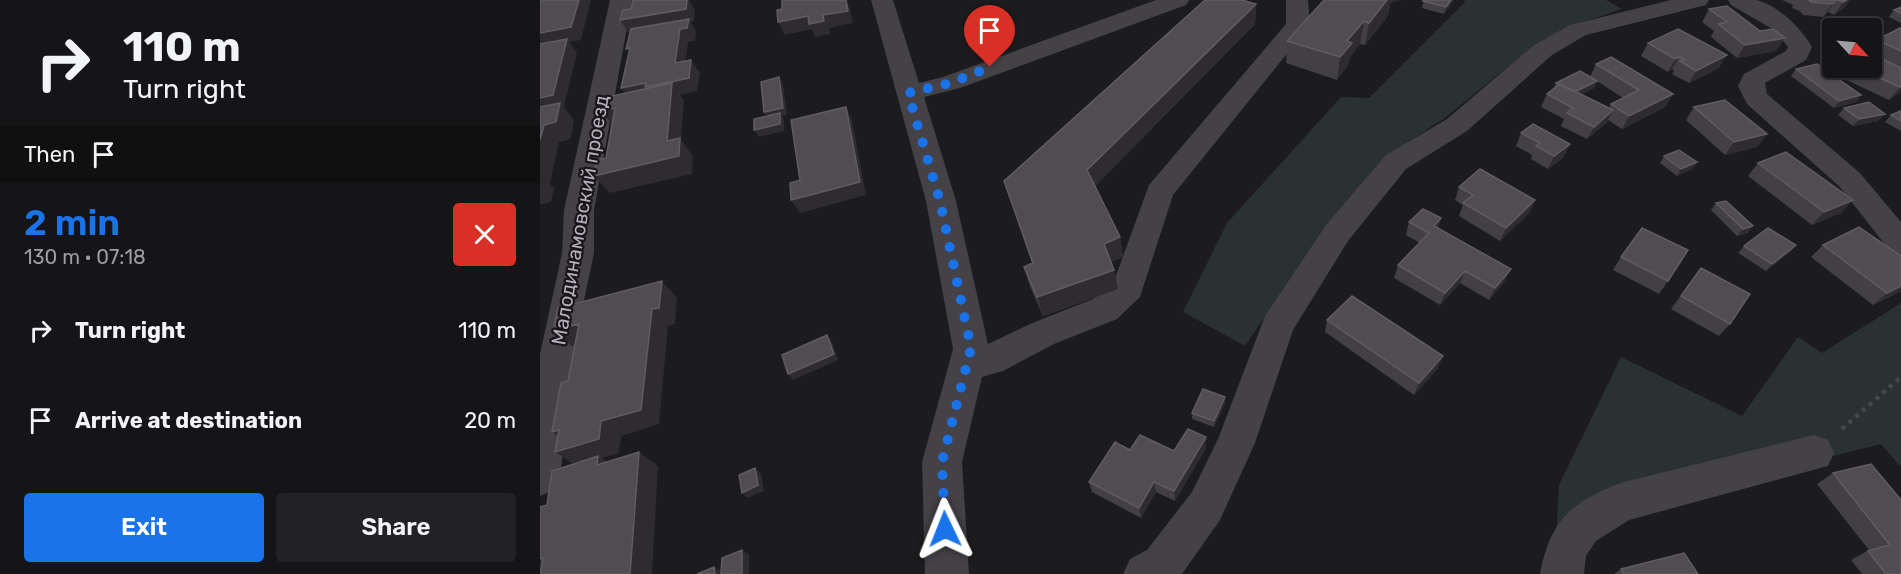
<!DOCTYPE html>
<html lang="en">
<head>
<meta charset="utf-8">
<style>
	:root { --surface:#151416; --page:#222123; --text:#f1f3f6; --muted:#9d9ea1; --line:#343335; --accent:#1a73e8 }
	body { margin:0; font-family:Rubik,sans-serif; background:var(--page); color:var(--text); height:100vh; display:flex; flex-direction:column; font-size:22px; white-space:nowrap }
	* { box-sizing:border-box; margin:0 }
	p { font-size:20px; color:var(--muted) }
	.icon { flex:none; width:33px; height:33px; fill:none; stroke:currentColor; stroke-width:2; stroke-linecap:round; stroke-linejoin:round }
	.map { position:relative; flex:1; overflow:hidden }
	.panel { display:flex; flex-direction:column; background:var(--surface); width:540px }
	.panel>* { flex:none }
	.guide { background:#151416; color:var(--text); overflow:hidden }
	.needle { width:39px; rotate:116deg }
	.tools { position:absolute; left:1282px; top:18px; display:grid; gap:12px }
	.tools a { display:grid; place-items:center; width:60px; height:60px; border-radius:6px; background:var(--surface); box-shadow:0 2px 4px #0004,0 0 0 2px var(--line); font-size:30px }
	.pin { position:absolute; display:grid; place-items:center; width:51px; height:51px; color:#fff; margin:-62px -26px; border-radius:50% 50% 50% 0; rotate:-45deg; box-shadow:0 0 6px #0007 }
	.pin .icon { rotate:45deg }
	.me { position:absolute; width:66px; margin:-33px; rotate:358deg; stroke-linejoin:round; filter:drop-shadow(0 0 4px #0008) }
	.turn { display:flex; align-items:center; gap:21px; height:126px; padding:0 24px; font-size:27px }
	.turn .icon { width:78px; height:78px; stroke-width:2.5 }
	.turn b { display:block; font-size:42px; line-height:51px }
	.then { display:flex; align-items:center; height:57px; padding:0 24px; background:#0003; gap:12px; font-size:22px }
	.round { display:grid; place-items:center; flex:none; width:63px; height:63px; border-radius:6px; background:var(--page) }
	.summary { display:flex; align-items:center; justify-content:space-between; height:102px; padding:0 24px }
	h1 { font-size:36px; font-weight:600; line-height:45px; color:var(--accent) }
	.action { display:flex; gap:12px; margin-top:auto; padding:12px 24px }
	.action a { flex:1; height:69px; border-radius:6px; background:var(--accent); color:#fff; font-size:24px; font-weight:600; line-height:69px; text-align:center }
	.action a+a { background:var(--page); color:var(--text) }
	ul { padding:0; list-style:none }
	li { display:flex; align-items:center; gap:18px; height:90px; padding:0 24px }
	li div { flex:1 }
	li b { display:block; font-size:22px }
	li em { font-style:normal }
	main { display:flex; flex:1; min-height:0 }
	.map>svg:first-child { display:block }
</style>
</head>
<body>
<main>
<section class="panel">
<div class="guide">
<div class="turn"><svg class="icon" aria-label="right" viewBox="0 0 24 24"><path d="M7 20v-9h11M14 6l5 5-5 5"/></svg><div><b>110 m</b>Turn right</div></div>
<div class="then">Then<svg class="icon" aria-label="arrive" viewBox="0 0 24 24"><path d="M6 21V4h12l-3 4 3 4H6"/></svg></div>
</div>
<div class="summary"><div><h1>2 min</h1><p>130 m · 07:18</p></div><a class="round" style="background:#d93025;color:#fff"><svg class="icon" aria-label="close" viewBox="0 0 24 24"><path d="M6 6l12 12M18 6L6 18"/></svg></a></div>
<ul>
<li><svg class="icon" aria-label="right" viewBox="0 0 24 24"><path d="M7 20v-9h11M14 6l5 5-5 5"/></svg><div><b>Turn right</b></div><em>110 m</em></li>
<li><svg class="icon" aria-label="arrive" viewBox="0 0 24 24"><path d="M6 21V4h12l-3 4 3 4H6"/></svg><div><b>Arrive at destination</b></div><em>20 m</em></li>
</ul>
<div class="action"><a>Exit</a><a>Share</a></div>
</section>
<div class="map">
<svg width="1361" height="574" viewBox="0 0 1361 574">
	<rect width="100%" height="100%" fill="#1c1b1d"/>
	<!-- green -->
	<path fill="#293231" d="M924,0H1066L1082,9L1034,25L996,44L906,117L847,156L786,226L705,346L643,312L687,223L801,97L829,98L925,2Z
		M1361,303V467L1341,444L1126,499L1016,539L1019,485L1081,357L1202,416L1258,337L1282,353Z"/>
	<g fill="none" stroke-linecap="round" stroke-linejoin="round">
		<!-- path -->
		<path stroke="#49474d" stroke-width="4.5" stroke-dasharray="4 5" stroke-linecap="butt" d="M1302,429L1361,377"/>
		<!-- minor -->
		<path fill="#444147" fill-rule="evenodd" d="M70,0H92L54,210V253L39,324L20,477L14,490L0,496V354L22,253L24,210Z
			M331,0H353L379,83L403,77L616,0H649L646,5L420,88L384,97L416,201L448,344L490,324L553,299L574,281L609,185L746,24V0H768L770,25L766,30L633,195L600,297L577,319L514,344L463,371L442,377L422,462L429,574H385L382,462L413,349L386,201Z
			M1131,0H1169L1166,5L1046,35L1012,55L927,131L866,169L808,241L753,330L715,443L680,520L642,574H583L590,559L607,550L652,492L678,439L725,316L786,225L846,155L907,119L994,45L1030,25Z
			M1188,0C1197,0 1209,0 1217,0C1240,7 1260,27 1272,47L1266,60L1225,83L1227,94L1320,173L1361,222V255L1350,251L1300,187L1207,104L1198,86L1204,74L1246,51L1248,47L1234,30L1191,5Z
			M1274,435L1288,440L1294,453L1288,466L1089,520L1056,541L1046,556L1044,574H1000C1010,521 1030,503 1080,483Z"/>
	</g>
	<!-- wall -->
	<path fill="#434045" fill-rule="evenodd" d="M884,0H914L904,14L882,8Z
		M1242,0H1310L1304,8L1294,15L1288,12L1283,17L1263,15L1260,11L1252,8L1253,5Z
		M850,3L848,16L825,45L820,44L810,57L808,65L797,80L746,63L747,41Z
		M716,4L715,24L555,186L580,237L583,257L571,262L574,270L578,289L503,316L490,286L484,267L492,263L464,181Z
		M1361,7V23L1349,17L1354,10Z
		M1169,9L1220,31L1245,38L1236,51L1197,58L1171,37L1174,31L1162,22Z
		M1361,29V91L1349,100L1292,73L1296,68H1332V47L1337,40Z
		M1108,43L1179,68L1149,83L1132,74L1134,71L1132,69L1128,72L1101,56Z
		M1056,64L1133,94L1125,107L1082,129L1068,120L1066,123L1047,139L1021,126L1024,119L1001,107L1007,94L1013,89L1016,83L1050,77ZM1057,81L1083,98L1071,104L1069,108L1041,94L1054,88Z
		M1256,69L1321,95L1316,102L1294,108L1251,76Z
		M1154,107L1227,134L1217,147L1185,155L1146,120Z
		M1304,108L1345,114L1338,121L1313,126L1298,115Z
		M1361,111V131L1345,122L1351,115Z
		M981,133L1024,157L1008,169L991,159L992,155L976,146Z
		M1124,156L1157,162L1152,169L1137,176L1120,163Z
		M1218,163L1313,200L1301,213L1272,225L1208,176Z
		M919,187L995,200L989,213L960,241L919,216L923,205L915,200Z
		M1176,203L1208,233L1197,236L1171,210Z
		M901,218L898,229L965,281L949,300L920,283L900,305L854,278L858,265L880,243L866,235L869,222Z
		M1256,245L1250,252L1226,271L1198,253L1204,246Z
		M1283,245L1361,291L1333,305L1271,257Z
		M1081,257L1128,281L1119,294L1073,270Z
		M1161,268L1190,324L1179,336L1131,309Z
		M787,320L898,368L874,395L785,332Z
		M685,403L674,427L652,419V413Z
		M666,448L635,501L616,492L601,518L552,492L549,482L590,450L634,451Z
		M1331,464L1361,574H1322L1311,560L1329,550L1277,484L1293,473Z
		M1081,569L1158,574H1074Z"/>
	<!-- shaded-wall -->
	<path fill="#2f2c30" d="M39,0H51L41,40L29,42L37,52L24,107L34,120L31,139L19,142L10,184L14,188L11,202L0,205V33Z
		M140,0H149L155,10L154,21L151,22L156,32L155,41L148,42L144,76L135,63L140,29L148,22L89,33L80,20Z
		M306,0L310,10L313,23L289,28L290,34L275,37L272,29L245,35L238,22L268,16L283,15Z
		M847,0H862L850,3L848,16L825,45L829,23Z
		M911,0H914L904,14L906,7Z
		M1296,0L1288,12L1283,17L1292,4Z
		M1307,0H1310L1304,8L1294,15L1303,2Z
		M716,4L715,24L551,190L547,170Z
		M824,21L820,44L810,57L808,65L797,80L800,57L807,41Z
		M1245,38L1236,51L1197,58L1205,45Z
		M1187,55L1179,68L1149,83L1156,71Z
		M1139,57L1132,69L1128,72L1135,59Z
		M151,60L160,73L157,91L140,95L144,100L141,140L153,156L152,174L70,193L54,176L127,141L91,101L81,88Z
		M239,77L243,84L247,115L242,116L244,120V131L219,137L214,130L228,119L224,112Z
		M1057,81L1054,88L1029,100L1032,93Z
		M1361,86V91L1349,100L1360,87Z
		M1133,94L1125,107L1082,129L1089,116Z
		M1321,95L1316,102L1294,108L1299,101Z
		M306,107L312,120L326,195L260,213L251,200Z
		M75,108V128L61,111Z
		M1073,110L1066,123L1047,139L1054,127Z
		M1345,114L1338,121L1313,126L1319,119Z
		M1227,134L1217,147L1185,155L1194,142Z
		M1030,144L1024,157L1008,169L1014,156Z
		M1157,162L1152,169L1137,176L1141,169Z
		M995,200L989,213L960,241L966,228Z
		M1313,200L1301,213L1272,225L1284,212Z
		M901,218L897,231L894,226Z
		M1213,226L1208,233L1197,236L1203,229Z
		M580,237L583,257L567,263L564,244Z
		M1256,245L1250,252L1226,271L1232,264Z
		M971,269L965,281L949,300L955,288Z
		M574,270L578,289L503,316L497,297Z
		M925,271L920,283L900,305L905,293Z
		M122,281L137,298L135,324L128,326L119,424L81,436L79,453L62,458L78,470L36,466L15,452L33,446L12,432L61,421L112,309Z
		M1361,286V291L1333,305L1347,293Z
		M39,324L57,340L32,346L13,330Z
		M287,335L292,342L298,360L253,380L248,374Z
		M903,356L898,368L874,395L879,383Z
		M685,397V403L674,427V421Z
		M666,437V448L635,501L634,491Z
		M99,452L118,466L112,574H90Z
		M215,468L221,474L224,491L208,498L202,493Z
		M614,482L616,492L601,518L599,508Z
		M202,550L209,555V574H202Z
		M3,558L0,574V559Z
		M174,567L182,572V574H175Z"/>
	<!-- building -->
	<path fill="#504c52" stroke="#5f5c62" stroke-width="1.5" d="M0,0H39L31,27L0,33Z
		M93,0H147L146,9L80,20L83,10L91,9Z
		M242,0H306L308,11L283,15L284,21L269,24L268,16L238,22L237,10L242,9Z
		M665,0H702L716,4L547,170L580,237L564,244L574,270L497,297L484,267L493,263L464,181Z
		M784,0H847L829,23L824,21L807,41L812,43L800,57L747,41Z
		M884,0H911L906,7L883,1Z
		M1269,0H1296L1292,4L1271,2Z
		M1297,0H1307L1303,2Z
		M1187,6L1220,31L1233,29L1245,38L1205,45L1178,24L1187,22L1169,9Z
		M1361,7V13L1354,10Z
		M149,19L147,28L140,29L135,63L151,60L149,78L105,87L106,83L81,88L90,48L86,49L91,29Z
		M1360,28L1361,29V51L1337,40Z
		M1138,29L1187,55L1156,71L1140,61L1144,59L1139,57L1135,59L1108,43Z
		M27,39L13,95L0,98V44Z
		M1332,49L1341,54L1336,56L1332,54Z
		M1332,54L1361,68V86L1360,87L1318,68H1332Z
		M1071,57L1133,94L1089,116L1071,104L1099,90L1056,64Z
		M1277,64L1321,95L1299,101L1256,69Z
		M1040,71L1057,81L1035,92L1016,83Z
		M239,77L243,108L224,112L221,82Z
		M132,83L127,141L140,138L139,156L54,176L57,160L66,158L75,108L61,111L63,98Z
		M1020,84L1073,110L1054,127L1027,113L1033,108L1007,94Z
		M1185,100L1227,134L1194,142L1154,107Z
		M1329,102L1345,114L1319,119L1304,108Z
		M20,103L16,122L4,125L0,140V107Z
		M306,107L320,182L251,200L250,183L260,180L251,120Z
		M1360,111L1361,121L1351,115Z
		M240,113V124L214,130V119Z
		M993,124L1030,144L1014,156L996,146L1000,143L981,133Z
		M1139,150L1157,162L1141,169L1124,156Z
		M1246,152L1313,200L1284,212L1218,163Z
		M940,169L995,200L966,228L923,203L933,195L919,187Z
		M1186,201L1213,226L1203,229L1176,203Z
		M883,209L901,218L894,226L971,269L955,288L925,271L905,293L858,265L889,233L869,222Z
		M1319,227L1361,256V286L1347,293L1283,245Z
		M1102,228L1148,250L1128,281L1081,257Z
		M1228,228L1256,245L1232,264L1204,246Z
		M1161,268L1210,294L1190,324L1141,296Z
		M122,281L119,308L112,309L101,410L61,421L59,439L15,452L19,430L12,432L21,383L28,381L39,324L13,330L18,308Z
		M812,296L903,356L879,383L787,320Z
		M287,335L294,354L248,374L242,355Z
		M663,389L685,397L674,421L652,413Z
		M648,429L666,437L634,491L614,482L599,508L549,482L575,442L590,450L600,435L634,451Z
		M99,452L90,574H0L3,558L0,559V507L7,505L12,471L58,456L57,465Z
		M1331,464L1361,500V574H1346L1328,551L1350,545L1293,473Z
		M215,468L218,485L202,493L199,475Z
		M202,550V574H181L182,558Z
		M1144,553L1158,574H1084L1081,569Z
		M174,567L175,574H157Z"/>
	<g fill="none" stroke-linecap="round" stroke-linejoin="round">
		<!-- route -->
		<path stroke="#1a73e8" stroke-width="10" stroke-dasharray="0 18" d="M405,529L402,462L431,348L400,201L368,93L411,83L450,67"/>
	</g>
	<g text-anchor="middle" dominant-baseline="central" stroke-width="4.5" stroke-linejoin="round" paint-order="stroke">
		<!-- street labels -->
		<g font-size="20" fill="#b4afbb" stroke="#181618">
			<text transform="translate(40 220) rotate(-80)">Малодинамовский проезд</text>
		</g>
	</g>
</svg>
<div class="tools">
<a><svg class="needle" viewBox="-14 -14 28 28"><path d="M0-13l5 13h-10z" fill="#e53935"/><path d="M0 13l5-13h-10z" fill="#9d9ea1"/></svg></a>
</div>
<div class="pin" style="left:450px;top:67px;background:#d93025"><svg class="icon" aria-label="arrive" viewBox="0 0 24 24"><path d="M6 21V4h12l-3 4 3 4H6"/></svg></div>
<svg class="me" style="left:405px;top:529px" viewBox="-20 -20 40 40"><path d="M0-17L14 15 0 8-14 15z" fill="#1a73e8" stroke="#fff" stroke-width="4"/></svg>
</div>
</main>
</body>
</html>
